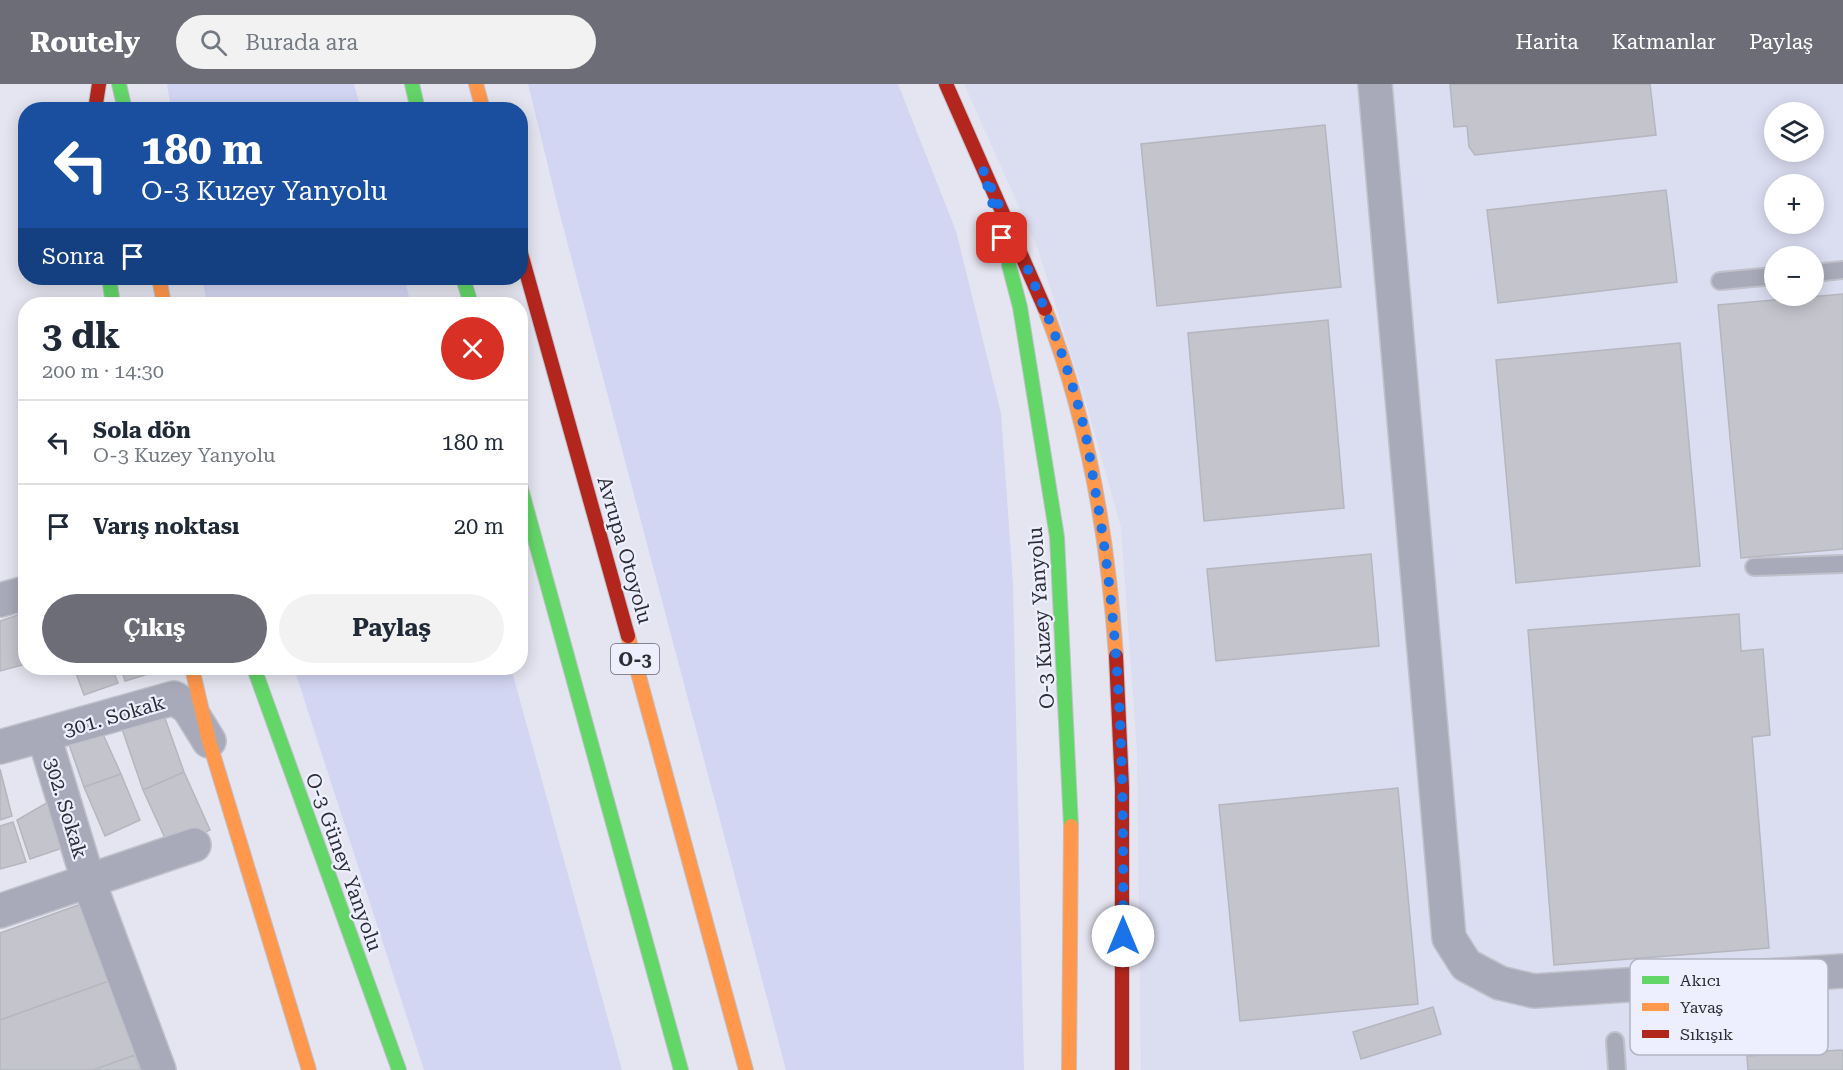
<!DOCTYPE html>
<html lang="tr">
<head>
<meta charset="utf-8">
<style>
	:root { --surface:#fff; --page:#f2f2f3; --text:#1f2937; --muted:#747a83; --line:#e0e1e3; --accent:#6c6d76 }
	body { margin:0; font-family:"Roboto Serif",serif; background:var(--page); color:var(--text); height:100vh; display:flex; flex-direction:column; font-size:22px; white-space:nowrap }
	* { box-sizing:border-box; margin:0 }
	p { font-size:20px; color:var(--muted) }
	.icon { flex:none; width:33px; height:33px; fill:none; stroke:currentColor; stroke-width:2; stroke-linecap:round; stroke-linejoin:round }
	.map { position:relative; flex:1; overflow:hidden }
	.side { position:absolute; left:18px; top:213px; width:510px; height:378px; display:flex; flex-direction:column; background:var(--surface); border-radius:24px; box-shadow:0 3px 15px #0003 }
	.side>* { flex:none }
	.guide { position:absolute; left:18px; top:18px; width:510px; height:183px; border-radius:24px; box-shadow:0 3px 15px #0003; background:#1a4fa0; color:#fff; overflow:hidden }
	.buttons { position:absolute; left:1764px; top:18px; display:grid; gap:12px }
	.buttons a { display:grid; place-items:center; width:60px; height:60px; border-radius:50%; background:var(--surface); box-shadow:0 3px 15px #0003; font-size:30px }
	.pin { position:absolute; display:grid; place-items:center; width:51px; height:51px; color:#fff; margin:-26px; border-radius:12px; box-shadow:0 3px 9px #0006 }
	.me { position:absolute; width:66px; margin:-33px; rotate:0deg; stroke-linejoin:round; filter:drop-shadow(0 0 4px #0008) }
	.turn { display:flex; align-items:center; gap:21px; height:126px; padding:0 24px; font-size:27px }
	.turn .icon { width:78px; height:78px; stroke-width:2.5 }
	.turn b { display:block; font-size:42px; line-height:51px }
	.then { display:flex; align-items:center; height:57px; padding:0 24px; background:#0003; gap:12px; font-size:22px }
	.round { display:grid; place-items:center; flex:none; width:63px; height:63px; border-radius:32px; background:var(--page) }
	.summary { display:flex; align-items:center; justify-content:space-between; height:102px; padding:0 24px }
	h1 { font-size:36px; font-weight:700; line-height:45px }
	.cta { display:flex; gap:12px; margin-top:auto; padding:12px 24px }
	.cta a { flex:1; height:69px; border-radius:36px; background:var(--accent); color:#fff; font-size:24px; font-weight:700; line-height:69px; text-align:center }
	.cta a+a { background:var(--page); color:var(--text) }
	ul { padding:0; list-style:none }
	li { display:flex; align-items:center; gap:18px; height:84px; padding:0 24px; border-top:2px solid var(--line) }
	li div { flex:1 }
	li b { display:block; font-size:22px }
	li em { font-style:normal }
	header { display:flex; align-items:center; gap:36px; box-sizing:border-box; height:84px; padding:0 30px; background:var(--accent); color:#fff }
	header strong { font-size:28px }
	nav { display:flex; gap:33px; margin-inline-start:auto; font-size:21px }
	.search { width:420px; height:54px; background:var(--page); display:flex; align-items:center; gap:15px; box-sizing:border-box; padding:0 21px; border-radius:33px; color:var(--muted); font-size:22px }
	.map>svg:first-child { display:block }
</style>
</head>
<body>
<header>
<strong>Routely</strong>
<div class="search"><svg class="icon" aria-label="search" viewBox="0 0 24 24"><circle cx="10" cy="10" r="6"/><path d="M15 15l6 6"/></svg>Burada ara</div>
<nav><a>Harita</a><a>Katmanlar</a><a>Paylaş</a></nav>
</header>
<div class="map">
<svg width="1843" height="986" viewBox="0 0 1843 986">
	<rect width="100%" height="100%" fill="#e4e5f0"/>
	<!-- built -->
	<path fill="#dbddf1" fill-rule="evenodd" d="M964,0H1843V986H1141L1137,667L1121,443L1086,319L1038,165ZM1774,28H1814V68H1774ZM1774,100H1814V140H1774ZM1774,172H1814V212H1774Z"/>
	<!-- green -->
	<path fill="#d3d6f2" d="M167,0H354L361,25H171Z
		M528,0H898L956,147L1001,329L1013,499L1024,986H786L559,127Z
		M202,194H404L411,220H207Z
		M294,584H511L622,986H424Z"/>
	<!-- building -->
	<path fill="#c3c4cc" stroke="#b5b6be" stroke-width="1.5" d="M1450,0H1650L1656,51L1475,71L1469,63L1467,42L1454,43Z
		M1325,41L1341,203L1157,222L1141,60Z
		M1666,106L1677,198L1498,219L1487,126Z
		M1843,210V465L1741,474L1718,221Z
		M1328,236L1344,424L1204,437L1188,249Z
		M1680,259L1700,482L1516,499L1496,276Z
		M1371,470L1379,562L1216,577L1207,485Z
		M24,529L26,580L0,587V537Z
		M1739,530L1741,567L1763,565L1770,651L1752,653L1769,864L1554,881L1528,546Z
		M74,584H112L118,599L84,611Z
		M121,584H168L125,597Z
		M162,626L184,688L143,706L121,642Z
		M97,637L121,690L84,703L65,649Z
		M0,685L12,732L0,736Z
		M184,688L210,746L170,765L143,706Z
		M121,690L140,736L105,752L84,703Z
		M1398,704L1418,920L1240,937L1219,721Z
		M55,714L74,760L30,775L17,736Z
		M13,738L26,778L0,785V742Z
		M81,820L109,897L0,936V849Z
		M109,897L135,971L93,986H0V936Z
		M1433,923L1441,950L1361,975L1353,948Z
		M1841,966L1843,967V986H1748L1747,972Z
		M135,971L140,986H93Z"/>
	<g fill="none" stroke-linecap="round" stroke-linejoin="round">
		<defs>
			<path id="lane" d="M1814,189L1843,186
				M1720,197L1774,192
				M1754,483L1843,480
				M1615,957L1617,986"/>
			<path id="street" d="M1375,0L1449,854L1466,881L1500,899L1534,907L1843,887
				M0,516L26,509
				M44,652L88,796L159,986
				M0,663L174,614L188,623L209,657
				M0,827L194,761"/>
			<path id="fast" d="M119,0L125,26
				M412,0L418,26
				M1009,181L1020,223L1057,453L1071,742
				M109,194L113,220
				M463,194L471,220
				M520,401L681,986
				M254,584L399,986"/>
			<path id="slow" d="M476,0L483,26
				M159,194L164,220
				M1045,225C1088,335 1108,453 1116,572
				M628,552L746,986
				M192,584L209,657L309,986
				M1069,986L1071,742"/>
			<path id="jam" d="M946,0L1045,225
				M95,26L99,0
				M520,166L628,552
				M1116,572L1122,703V986"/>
		</defs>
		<!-- lane casing -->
		<use href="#lane" stroke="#c0c1ca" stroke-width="20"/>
		<!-- street casing -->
		<use href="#street" stroke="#c0c1ca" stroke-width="36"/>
		<!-- fast casing -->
		<use href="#fast" stroke="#c0c1ca" stroke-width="16"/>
		<!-- slow casing -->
		<use href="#slow" stroke="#c0c1ca" stroke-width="16"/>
		<!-- jam casing -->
		<use href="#jam" stroke="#c0c1ca" stroke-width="16"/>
		<!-- lane -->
		<use href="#lane" stroke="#a9aab9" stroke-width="16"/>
		<!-- street -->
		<use href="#street" stroke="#a9aab9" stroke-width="33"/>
		<!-- fast -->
		<use href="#fast" stroke="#63d668" stroke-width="14"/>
		<!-- slow -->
		<use href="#slow" stroke="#ff974d" stroke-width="14"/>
		<!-- jam -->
		<use href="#jam" stroke="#b3261e" stroke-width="14"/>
	</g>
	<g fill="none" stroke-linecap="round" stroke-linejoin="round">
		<!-- route -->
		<path stroke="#1a73e8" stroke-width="10" stroke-dasharray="0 18" d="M1002,154L983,86C1020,168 1060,249 1082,336C1089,362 1092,390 1097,416C1122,561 1124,705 1123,852"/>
	</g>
	<g text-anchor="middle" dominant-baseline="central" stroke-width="4.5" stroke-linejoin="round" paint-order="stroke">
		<!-- shield labels -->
		<rect fill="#edefff" stroke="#666772" stroke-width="1.5" x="611" y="560" width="48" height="30" rx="4.5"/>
		<g font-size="18" font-weight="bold" fill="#2c2d35">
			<text x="635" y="575">O-3</text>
		</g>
		<!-- street labels -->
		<g font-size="20" fill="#2c2d35" stroke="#edefff">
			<text transform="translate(625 466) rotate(74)">Avrupa Otoyolu</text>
			<text transform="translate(1041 534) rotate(-94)">O-3 Kuzey Yanyolu</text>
			<text transform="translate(114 632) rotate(-16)">301. Sokak</text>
			<text transform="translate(66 724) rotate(73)">302. Sokak</text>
			<text transform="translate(344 778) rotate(70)">O-3 Güney Yanyolu</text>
		</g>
	</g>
	<!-- legend -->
	<rect x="1630" y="875" width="198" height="96" rx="9" fill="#edefff" stroke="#b3b5c2" stroke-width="1.5"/>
	<rect x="1642" y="892" width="27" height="8" fill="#63d668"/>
	<rect x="1642" y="919" width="27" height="8" fill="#ff974d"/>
	<rect x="1642" y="946" width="27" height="8" fill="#b3261e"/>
	<g font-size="16" fill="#2c2d35">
		<text x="1680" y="902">Akıcı</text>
		<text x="1680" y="929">Yavaş</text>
		<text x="1680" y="956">Sıkışık</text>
	</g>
</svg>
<div class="buttons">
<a><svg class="icon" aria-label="layers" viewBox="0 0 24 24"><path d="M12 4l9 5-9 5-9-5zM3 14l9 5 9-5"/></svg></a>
<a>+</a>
<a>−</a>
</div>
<div class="pin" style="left:1002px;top:154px;background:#d93025"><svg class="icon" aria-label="arrive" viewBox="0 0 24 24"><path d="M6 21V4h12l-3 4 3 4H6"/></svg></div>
<svg class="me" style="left:1123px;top:852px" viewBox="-20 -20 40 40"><circle r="19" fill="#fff"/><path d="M0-13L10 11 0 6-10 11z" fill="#1a73e8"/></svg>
<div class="guide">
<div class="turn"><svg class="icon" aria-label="left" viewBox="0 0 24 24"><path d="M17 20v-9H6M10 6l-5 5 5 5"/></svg><div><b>180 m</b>O-3 Kuzey Yanyolu</div></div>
<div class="then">Sonra<svg class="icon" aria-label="arrive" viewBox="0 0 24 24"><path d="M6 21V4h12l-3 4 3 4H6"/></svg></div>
</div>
<section class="side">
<div class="summary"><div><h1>3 dk</h1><p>200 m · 14:30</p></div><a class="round" style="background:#d93025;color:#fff"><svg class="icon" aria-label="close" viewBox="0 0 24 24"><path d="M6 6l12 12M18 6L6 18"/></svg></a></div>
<ul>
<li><svg class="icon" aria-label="left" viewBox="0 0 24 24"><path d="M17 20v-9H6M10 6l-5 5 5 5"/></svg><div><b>Sola dön</b><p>O-3 Kuzey Yanyolu</p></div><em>180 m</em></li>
<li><svg class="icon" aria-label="arrive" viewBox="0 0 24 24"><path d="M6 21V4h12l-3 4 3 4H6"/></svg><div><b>Varış noktası</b></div><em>20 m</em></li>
</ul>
<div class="cta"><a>Çıkış</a><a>Paylaş</a></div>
</section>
</div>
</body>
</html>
